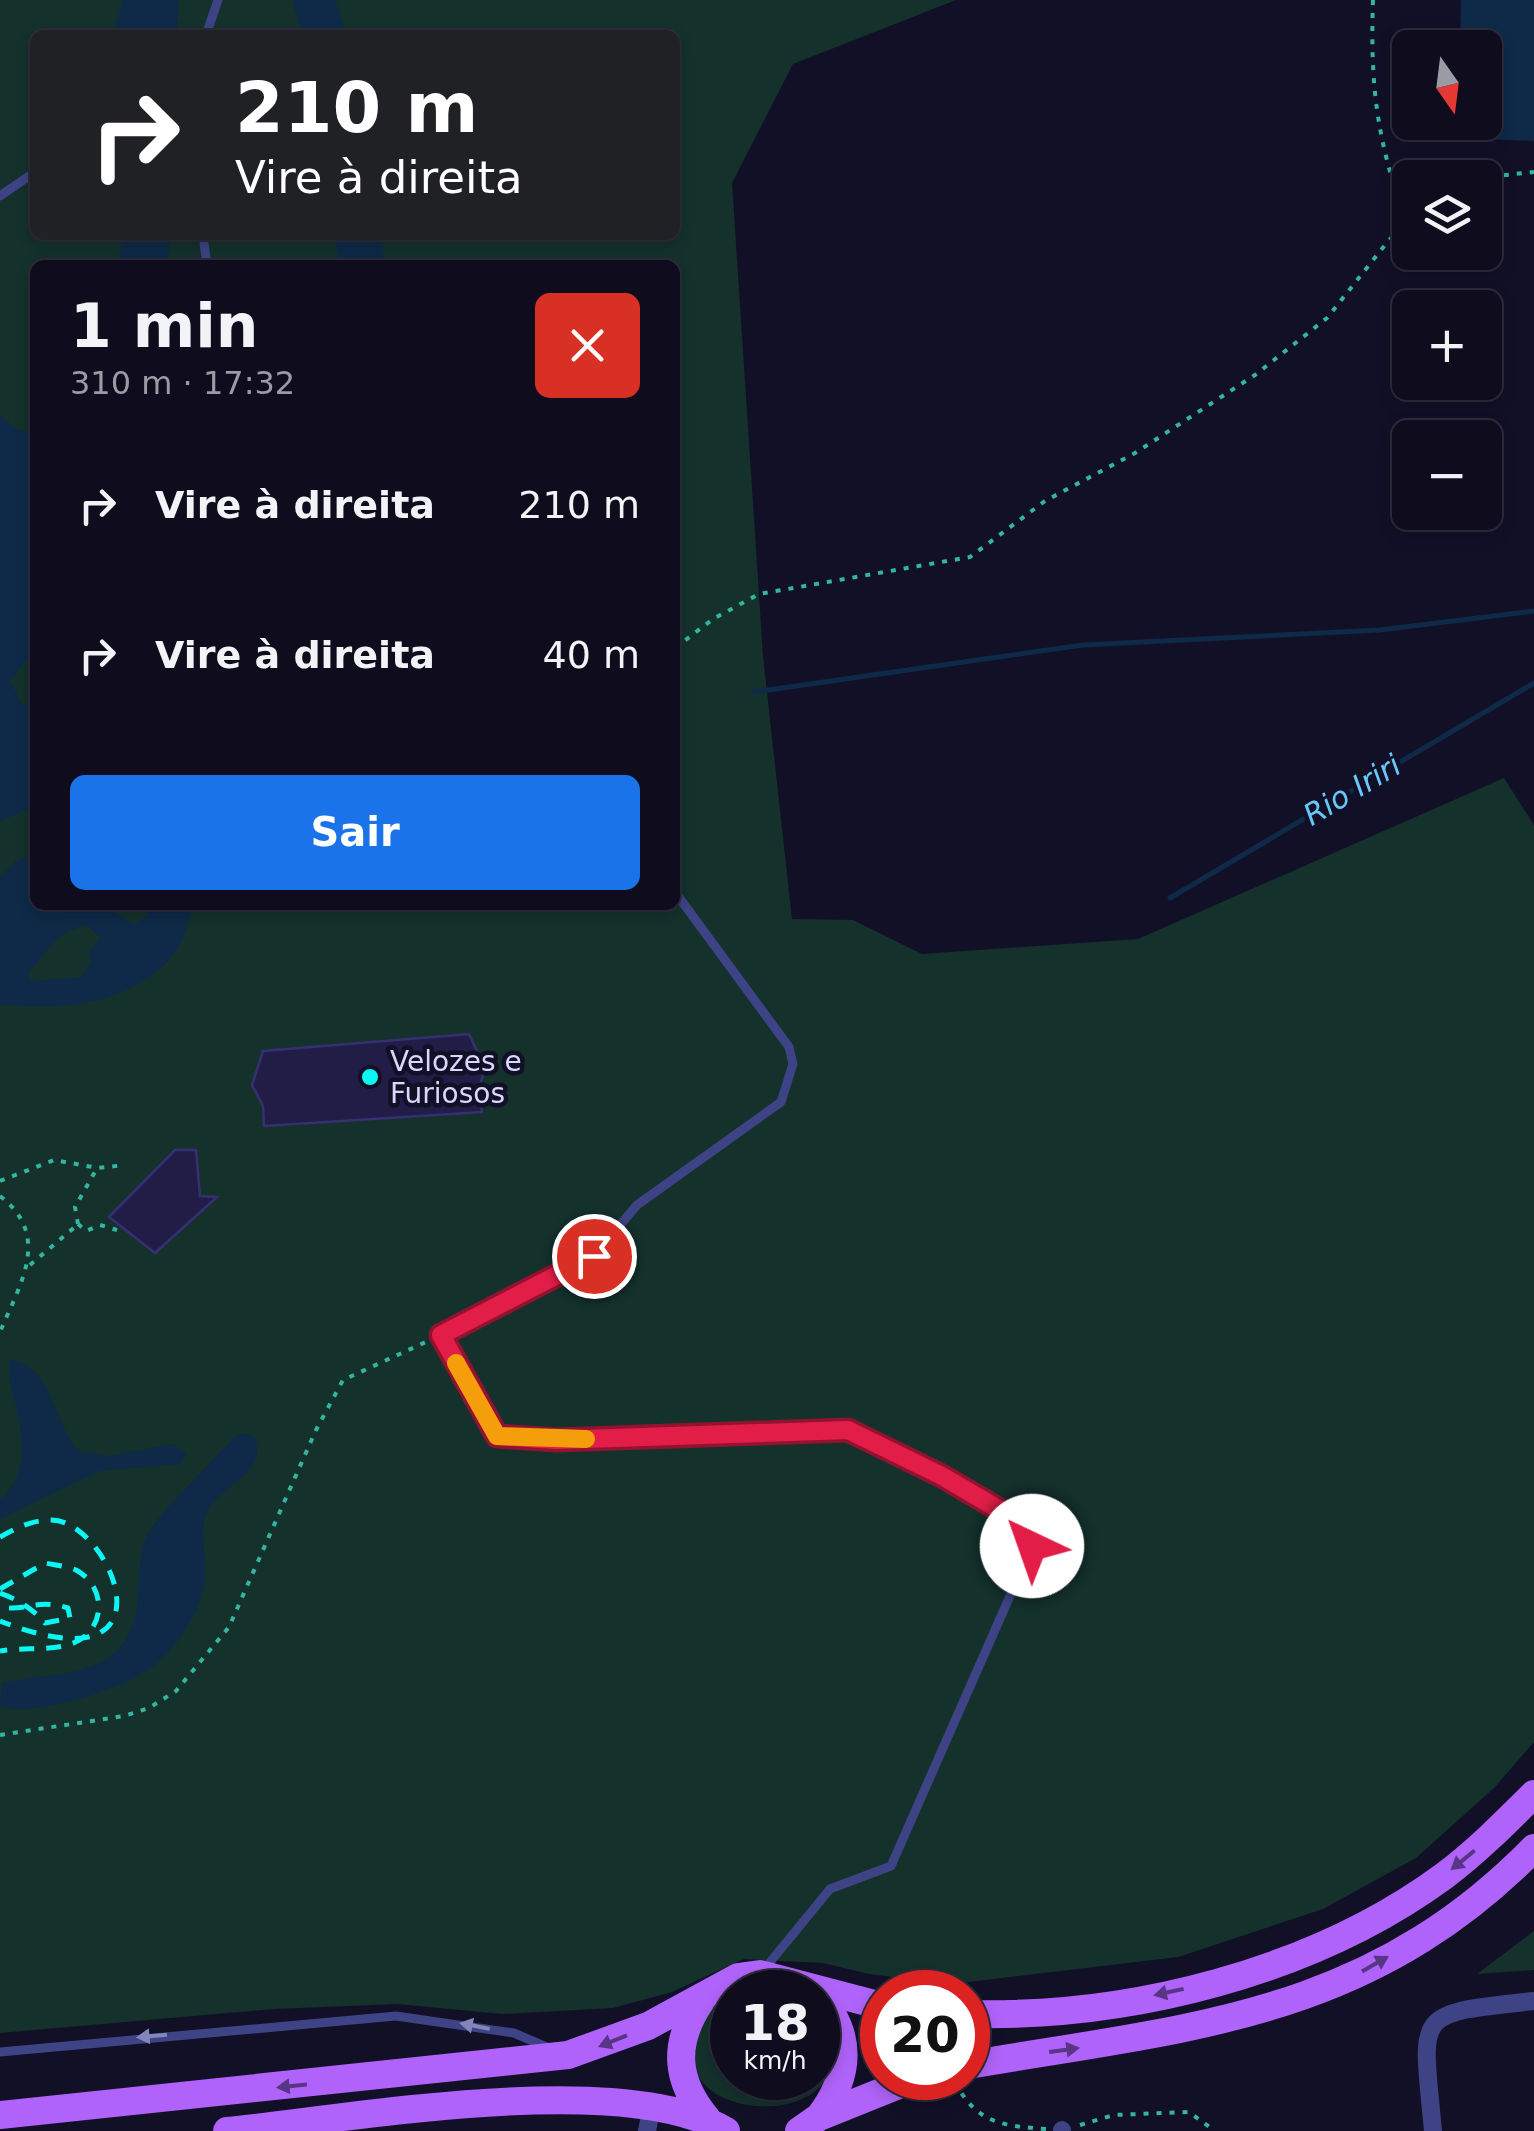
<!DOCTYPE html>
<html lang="pt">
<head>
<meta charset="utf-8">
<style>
	:root { --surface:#0e0c1d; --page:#1c1a2a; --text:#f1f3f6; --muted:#9b9ba4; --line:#2e2c3b; --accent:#1a73e8 }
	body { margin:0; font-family:"DejaVu Sans",sans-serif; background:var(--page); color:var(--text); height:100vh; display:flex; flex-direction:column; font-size:38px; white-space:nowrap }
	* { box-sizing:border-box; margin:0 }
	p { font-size:32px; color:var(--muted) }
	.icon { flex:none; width:55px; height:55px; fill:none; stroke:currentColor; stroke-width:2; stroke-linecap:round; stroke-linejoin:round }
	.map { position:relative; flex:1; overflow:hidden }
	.drawer { position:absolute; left:30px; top:260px; width:650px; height:650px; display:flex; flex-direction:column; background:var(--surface); border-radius:15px; box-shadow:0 5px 15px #0003,0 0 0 2px var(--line) }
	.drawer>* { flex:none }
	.guide { position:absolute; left:30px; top:30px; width:650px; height:210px; border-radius:15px; box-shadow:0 5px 15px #0003,0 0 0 2px var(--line); background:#202124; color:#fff; overflow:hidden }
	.needle { width:65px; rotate:166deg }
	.controls { position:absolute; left:1392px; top:30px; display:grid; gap:20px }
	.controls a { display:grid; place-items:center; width:110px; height:110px; border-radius:15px; background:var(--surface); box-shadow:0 5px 15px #0003,0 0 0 2px var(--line); font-size:50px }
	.speed { position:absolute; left:710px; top:1970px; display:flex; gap:20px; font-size:50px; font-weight:700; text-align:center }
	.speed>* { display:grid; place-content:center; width:130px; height:130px; border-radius:50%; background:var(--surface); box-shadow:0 5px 15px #0003,0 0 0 2px var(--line); line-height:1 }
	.speed small { font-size:25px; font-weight:400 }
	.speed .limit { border:15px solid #d22; background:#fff; color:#111 }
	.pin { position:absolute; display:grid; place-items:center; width:85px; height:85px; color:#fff; margin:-42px; border:5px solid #fff; border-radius:50%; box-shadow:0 2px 10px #0007 }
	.me { position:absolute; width:110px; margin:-55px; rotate:318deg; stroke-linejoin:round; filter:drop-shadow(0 0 8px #0008) }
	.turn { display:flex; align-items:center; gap:35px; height:210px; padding:0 40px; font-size:45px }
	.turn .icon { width:130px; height:130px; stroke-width:2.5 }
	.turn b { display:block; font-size:70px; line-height:85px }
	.round { display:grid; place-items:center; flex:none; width:105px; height:105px; border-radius:15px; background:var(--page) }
	.head { display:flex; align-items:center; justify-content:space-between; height:170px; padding:0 40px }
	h1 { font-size:60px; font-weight:700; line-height:75px }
	.primary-button { display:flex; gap:20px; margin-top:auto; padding:20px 40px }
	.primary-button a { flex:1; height:115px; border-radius:15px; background:var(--accent); color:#fff; font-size:40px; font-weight:700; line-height:115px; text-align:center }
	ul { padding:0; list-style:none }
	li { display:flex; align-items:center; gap:30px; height:150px; padding:0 40px }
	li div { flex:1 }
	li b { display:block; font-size:38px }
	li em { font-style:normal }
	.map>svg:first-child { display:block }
</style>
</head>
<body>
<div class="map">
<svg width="1534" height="2131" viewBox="0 0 1534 2131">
	<rect width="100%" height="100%" fill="#121027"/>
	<!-- green -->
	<path fill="#14312c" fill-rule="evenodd" d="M0,0H956L793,64L732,183L763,656L792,919L853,920L922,954L1138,939L1504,778L1534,825V1742L1494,1788L1416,1858L1323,1909L1178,1957L952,1984L869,1974L823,1963L744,1959L672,1992L613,2008L502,2014L397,2004L274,2009L0,2033ZM35,35H675V235H35ZM35,265H675V905H35Z
		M1534,1931V1970L1477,1974Z
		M732,1993V2078H818V2013C888,2131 676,2131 695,2047C699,2023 709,2004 732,1993Z"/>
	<!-- water -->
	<path fill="#0e2a48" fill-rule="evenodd" d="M122,0H179L176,35H113Z
		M292,0H336L346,35H303Z
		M1461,0H1534V141L1485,139L1465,123L1485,122V48L1460,47Z
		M124,235H169L168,265H117Z
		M334,235H379L386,265H340Z
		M0,416L17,429L35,433V663L25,661L10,681L22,705L35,706V806L0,821Z
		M35,853V905H102L134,925L148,915L147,905H194C188,920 183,943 173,955C133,1005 59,1011 0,1004V878L14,862ZM87,925L101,938L89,950L91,962L81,977L32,981L27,975C47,951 55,932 87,925Z
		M10,1360C55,1365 53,1428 80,1451L109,1456L173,1444L187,1454L180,1464L99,1471L0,1519V1500C49,1456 0,1385 10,1360Z
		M243,1433L255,1437C268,1477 217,1484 206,1515C197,1538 212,1569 201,1598C192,1623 174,1650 153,1666C123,1689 36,1718 0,1706L2,1683C56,1671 127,1681 137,1607C140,1585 137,1559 146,1538C153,1518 215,1460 233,1438Z"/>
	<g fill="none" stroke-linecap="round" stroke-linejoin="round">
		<!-- stream -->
		<path stroke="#0e2a48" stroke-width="5" d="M754,692L1083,645L1380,630L1534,611
			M1170,898L1534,683"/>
	</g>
	<!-- building -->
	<path fill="#211d47" stroke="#363072" stroke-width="2.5" d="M469,1034L485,1068L478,1091L482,1112L264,1126L263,1106L252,1085L263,1051Z
		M175,1150H196L200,1196L217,1197L155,1253L109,1217Z"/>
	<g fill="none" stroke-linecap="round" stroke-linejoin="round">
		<!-- path -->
		<path stroke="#34b59f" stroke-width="4" stroke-dasharray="5 8" stroke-linecap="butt" d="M1373,0C1370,88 1377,141 1407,224
			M1478,178L1534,172
			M675,648L713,619L759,594L970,557L1045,501L1135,453L1255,375L1327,318L1389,240L1410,221
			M0,1181L54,1160L98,1168L125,1165
			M0,1196C52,1236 20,1284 0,1332
			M78,1224L75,1207L96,1170
			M78,1224L86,1231L100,1225L117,1230
			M30,1265L76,1226
			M0,1735L124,1716L149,1708L176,1691L229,1627L316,1430L343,1380L428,1341
			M955,2082C977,2124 1003,2126 1046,2129
			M1080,2125L1114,2115L1189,2112L1215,2131"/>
		<!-- service -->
		<path stroke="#3d4384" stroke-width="9" d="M206,35L218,0
			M0,196L35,172
			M203,235L207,265
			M675,892L789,1047L793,1064L781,1102L637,1205L594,1256L441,1335L497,1435L556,1440L848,1430L942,1476L1020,1522L1032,1546L891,1866L830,1889L762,1972
			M0,2052L396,2016L514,2033L551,2049"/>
		<!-- minor -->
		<path stroke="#3d4384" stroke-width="18" d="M1062,2130V2131
			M647,2131L652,2106
			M1433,2131C1422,2011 1411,2014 1534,2001"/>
		<!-- primary -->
		<path stroke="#b063fa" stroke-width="28" d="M818,1995C853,2034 851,2076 819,2117
			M701,2001C672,2044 675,2081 708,2120
			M968,2014C1129,2018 1312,1973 1444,1876C1476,1852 1505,1823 1534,1794
			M968,2065C1188,2027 1366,2019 1534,1848
			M0,2115L568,2055L648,2026L738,1977L760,1974L882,2006
			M227,2131C349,2119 624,2068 726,2131
			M799,2131L819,2117L916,2078"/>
		<!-- rail -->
		<path stroke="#0bf7f3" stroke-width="5" stroke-dasharray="15 12" stroke-linecap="butt" d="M0,1537C16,1528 32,1520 51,1520C110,1519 184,1693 0,1621
			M0,1589L45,1563C54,1565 67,1566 76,1570C108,1587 106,1632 71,1644C49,1651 23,1647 0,1651
			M0,1593C17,1599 33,1609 45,1623L70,1618L68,1608C35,1598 27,1612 0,1607"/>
	</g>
	<!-- one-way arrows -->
	<defs><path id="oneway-solid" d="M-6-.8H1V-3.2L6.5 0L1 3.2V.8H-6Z" transform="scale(2.5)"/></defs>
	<g fill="#593586">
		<use href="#oneway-solid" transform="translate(1463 1860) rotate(141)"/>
		<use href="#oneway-solid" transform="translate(1375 1964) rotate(-30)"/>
		<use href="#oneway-solid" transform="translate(1169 1992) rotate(168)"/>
		<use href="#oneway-solid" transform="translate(613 2041) rotate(158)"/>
		<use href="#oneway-solid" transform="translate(1064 2050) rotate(-8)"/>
		<use href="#oneway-solid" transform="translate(292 2086) rotate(174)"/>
	</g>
	<g fill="#8386bb">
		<use href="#oneway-solid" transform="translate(475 2026) rotate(-169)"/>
		<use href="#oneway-solid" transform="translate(152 2036) rotate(175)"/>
	</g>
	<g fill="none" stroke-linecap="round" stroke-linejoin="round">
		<defs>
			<path id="route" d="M594,1256L441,1335L497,1436L556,1440L848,1430L942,1476L1020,1522L1032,1546"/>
		</defs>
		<!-- route casing -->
		<use href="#route" stroke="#92132f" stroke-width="25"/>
		<!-- route -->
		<use href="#route" stroke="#e11d48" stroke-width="18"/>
		<!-- slow -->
		<path stroke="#f59e0b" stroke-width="18" d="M456,1363L497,1436L586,1439"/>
	</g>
	<!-- markers -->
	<circle fill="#0bf7f3" stroke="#121027" stroke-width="4" cx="370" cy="1077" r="10"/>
	<g text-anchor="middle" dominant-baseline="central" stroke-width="9" stroke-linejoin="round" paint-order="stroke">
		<!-- poi labels -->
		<g font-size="28" fill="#d8d8fe" stroke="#121027" text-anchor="start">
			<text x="390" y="1061">Velozes e<tspan x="390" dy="32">Furiosos</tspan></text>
		</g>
		<!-- water labels -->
		<g font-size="30" font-style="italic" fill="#69c8fa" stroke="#121027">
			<text transform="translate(1352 790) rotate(-31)">Rio Iriri</text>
		</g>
	</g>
</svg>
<div class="controls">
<a><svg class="needle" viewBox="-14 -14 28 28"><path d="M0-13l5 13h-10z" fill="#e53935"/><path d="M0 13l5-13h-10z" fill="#9b9ba4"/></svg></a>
<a><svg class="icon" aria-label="layers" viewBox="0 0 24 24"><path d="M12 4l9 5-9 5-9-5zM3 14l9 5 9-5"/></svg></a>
<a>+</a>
<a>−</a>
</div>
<div class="speed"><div>18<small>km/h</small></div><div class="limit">20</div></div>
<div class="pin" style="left:594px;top:1256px;background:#d93025"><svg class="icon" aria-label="arrive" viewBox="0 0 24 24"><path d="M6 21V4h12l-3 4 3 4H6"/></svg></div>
<svg class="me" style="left:1032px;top:1546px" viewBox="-20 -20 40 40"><circle r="19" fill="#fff"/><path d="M0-13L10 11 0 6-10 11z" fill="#e11d48"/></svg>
<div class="guide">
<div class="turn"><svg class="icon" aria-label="right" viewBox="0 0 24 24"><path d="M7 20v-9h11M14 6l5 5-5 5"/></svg><div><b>210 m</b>Vire à direita</div></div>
</div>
<section class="drawer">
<div class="head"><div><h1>1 min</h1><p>310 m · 17:32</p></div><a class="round" style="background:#d93025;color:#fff"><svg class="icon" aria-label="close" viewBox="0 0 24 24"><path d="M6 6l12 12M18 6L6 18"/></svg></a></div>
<ul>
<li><svg class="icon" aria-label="right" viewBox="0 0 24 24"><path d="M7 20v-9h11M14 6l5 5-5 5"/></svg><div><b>Vire à direita</b></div><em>210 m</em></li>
<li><svg class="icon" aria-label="right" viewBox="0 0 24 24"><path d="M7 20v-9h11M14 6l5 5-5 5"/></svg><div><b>Vire à direita</b></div><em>40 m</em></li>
</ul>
<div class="primary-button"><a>Sair</a></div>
</section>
</div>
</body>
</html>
